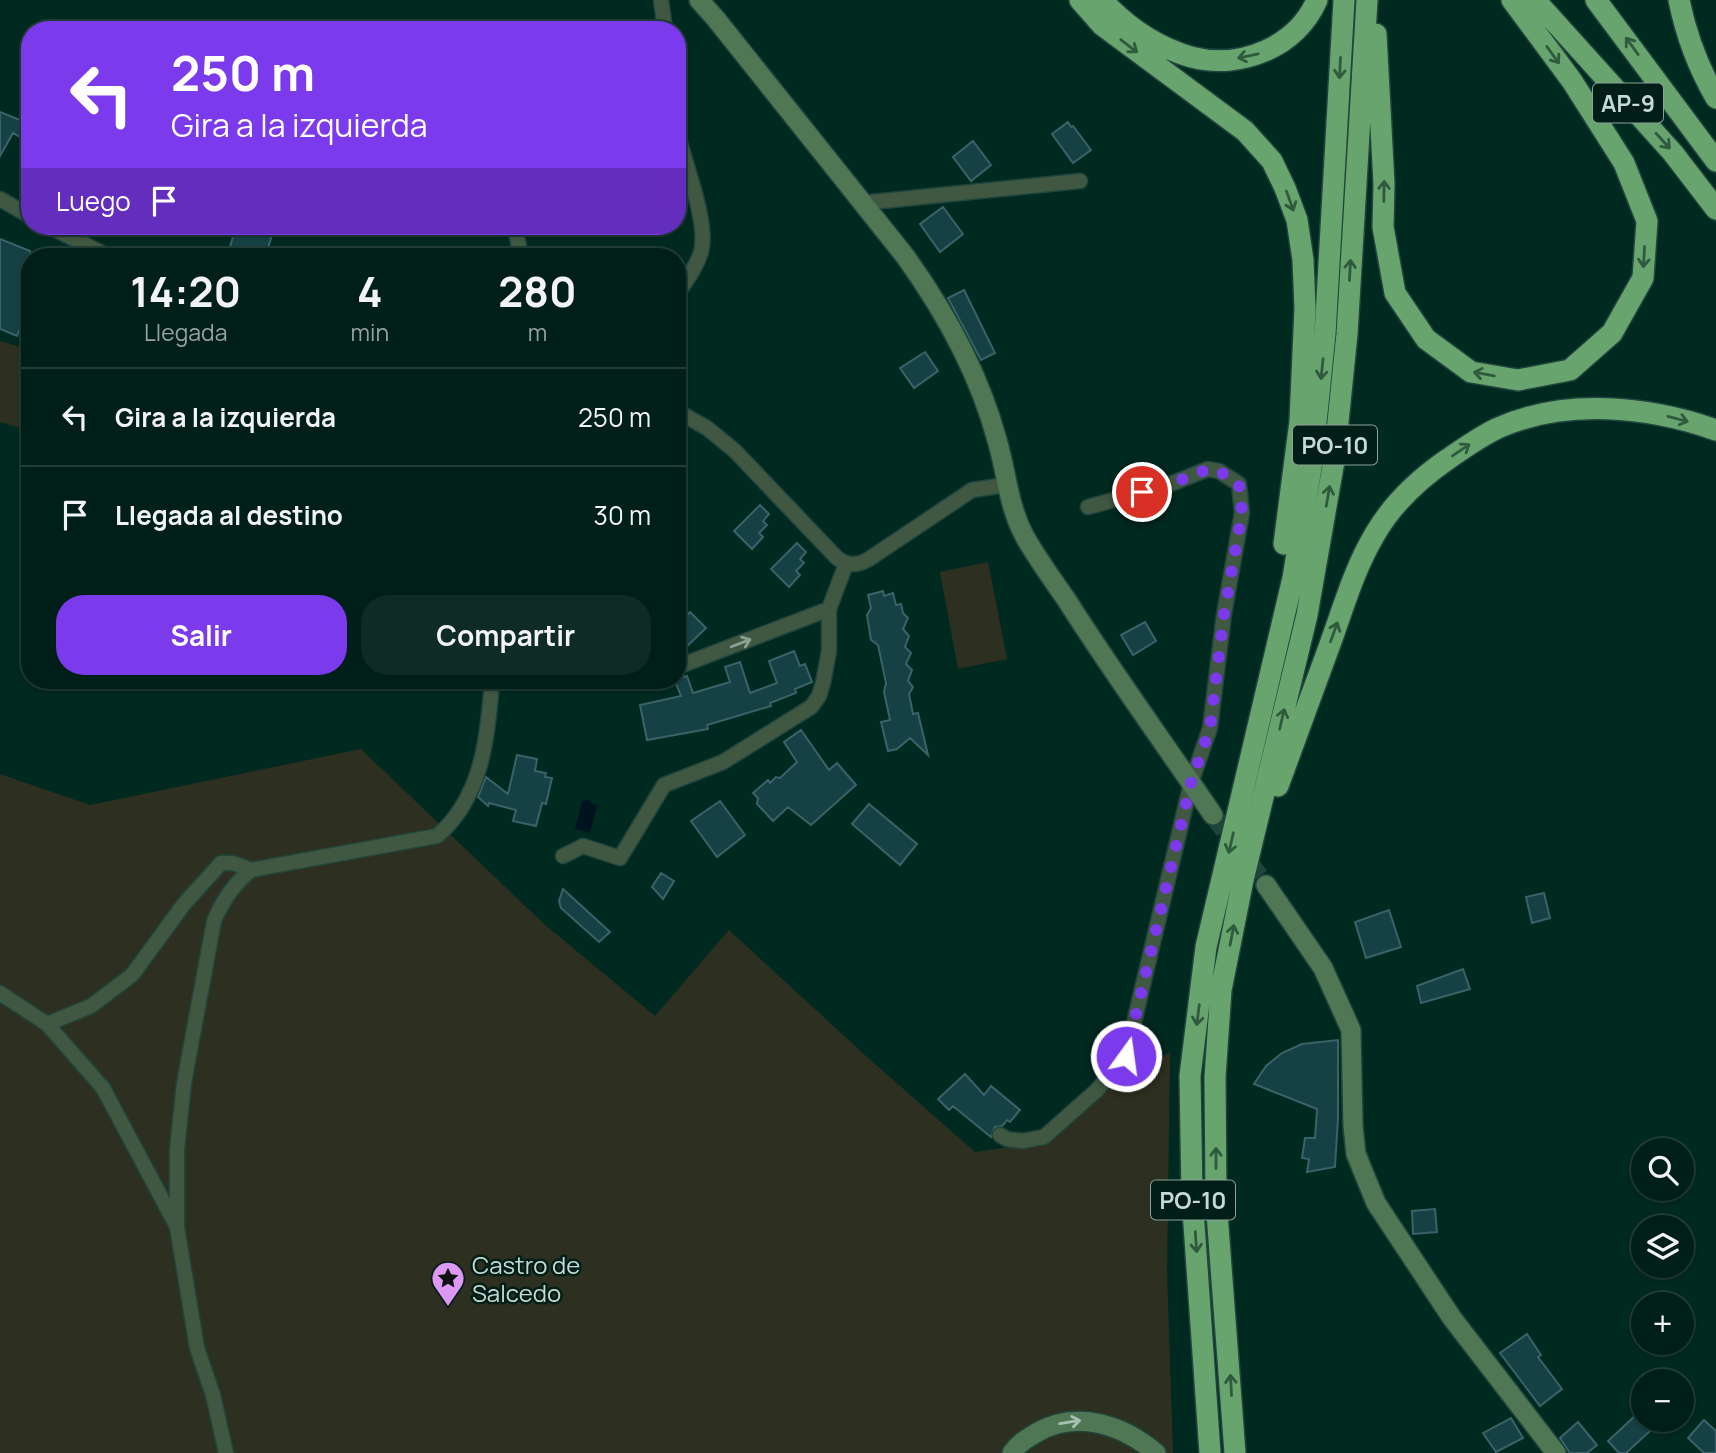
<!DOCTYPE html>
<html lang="es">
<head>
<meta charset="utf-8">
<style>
	:root { --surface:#001f18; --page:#0e2c25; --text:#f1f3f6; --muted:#95a2a2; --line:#223d37; --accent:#7c3aed }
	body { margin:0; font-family:Manrope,sans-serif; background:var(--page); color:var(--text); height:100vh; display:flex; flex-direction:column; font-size:26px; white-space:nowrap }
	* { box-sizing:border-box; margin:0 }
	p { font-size:23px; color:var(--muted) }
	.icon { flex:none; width:38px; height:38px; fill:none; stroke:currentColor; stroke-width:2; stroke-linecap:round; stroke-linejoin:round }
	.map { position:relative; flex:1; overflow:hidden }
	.drawer { position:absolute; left:21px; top:248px; width:665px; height:441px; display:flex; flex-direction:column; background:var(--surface); border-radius:28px; box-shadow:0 2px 5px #0004,0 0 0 2px var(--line) }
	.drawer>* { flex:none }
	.guide { position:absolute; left:21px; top:21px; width:665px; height:214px; border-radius:28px; box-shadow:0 2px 5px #0004,0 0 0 2px var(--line); background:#7c3aed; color:#fff; overflow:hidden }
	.controls { position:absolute; left:1631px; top:1138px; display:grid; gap:14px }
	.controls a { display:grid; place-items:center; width:63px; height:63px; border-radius:50%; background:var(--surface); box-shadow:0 2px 5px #0004,0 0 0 2px var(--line); font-size:35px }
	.pin { position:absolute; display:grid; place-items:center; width:60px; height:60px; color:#fff; margin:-30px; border:4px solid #fff; border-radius:50%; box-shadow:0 2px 7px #0007 }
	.me { position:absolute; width:77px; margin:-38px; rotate:14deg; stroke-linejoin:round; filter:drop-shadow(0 0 5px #0008) }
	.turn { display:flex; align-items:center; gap:24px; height:147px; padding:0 35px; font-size:32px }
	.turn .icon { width:91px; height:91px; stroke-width:2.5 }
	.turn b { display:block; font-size:49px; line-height:60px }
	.then { display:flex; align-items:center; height:66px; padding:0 35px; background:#0003; gap:14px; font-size:26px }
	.eta { display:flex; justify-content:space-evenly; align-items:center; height:119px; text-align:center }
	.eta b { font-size:42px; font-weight:700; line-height:49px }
	.cta { display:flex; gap:14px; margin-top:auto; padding:14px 35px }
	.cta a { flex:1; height:80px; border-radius:28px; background:var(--accent); color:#fff; font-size:28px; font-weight:700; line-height:80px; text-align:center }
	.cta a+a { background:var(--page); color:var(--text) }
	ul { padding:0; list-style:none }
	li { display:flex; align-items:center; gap:21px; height:98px; padding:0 35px; border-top:2px solid var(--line) }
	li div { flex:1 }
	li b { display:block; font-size:26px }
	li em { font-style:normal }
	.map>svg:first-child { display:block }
</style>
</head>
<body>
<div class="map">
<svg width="1716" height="1453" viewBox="0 0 1716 1453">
	<rect width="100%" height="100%" fill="#002920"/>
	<!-- green -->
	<path fill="#2d3020" d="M0,341L30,350V431L0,422Z
		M988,562L1007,659L958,669L940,572Z
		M361,749L544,924L655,1016L729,930L866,1056L975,1152L1047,1142L1099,1095L1170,1052L1167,1271L1173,1453H0V774L90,805Z"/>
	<!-- water -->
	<path fill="#00131f" d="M590,800L592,804L597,805L590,833L575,829L582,801Z"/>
	<!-- building -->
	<path fill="#154145" stroke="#396368" stroke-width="2" d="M0,112L30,124V143L13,133L0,156Z
		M1068,122L1071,127L1073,126L1091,150L1073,163L1052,134Z
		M973,141L991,165L971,181L953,157Z
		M943,207L963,234L940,252L920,224Z
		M236,226H275L265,257H227Z
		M0,239L30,251V303L17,336L0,329Z
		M964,290L995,353L981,360L948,298Z
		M925,352L938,371L914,388L900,368Z
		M760,505L769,514L763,521L767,525L759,533L763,537L752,549L734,531Z
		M797,543L806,552L800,559L804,563L796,571L800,575L789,587L771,569Z
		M883,591L884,596L893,593L896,605L901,604L903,613L908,618L903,629L909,636L905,647L911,653L906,664L912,670L908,681L913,687L909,694L913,714L918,713L928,755L910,738L897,749L888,751L881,722L890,720L884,692L886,683L878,645L871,640L867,615L871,608L868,595Z
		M690,612L706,628L677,656V625Z
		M1145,622L1156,641L1133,655L1121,635Z
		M794,651L800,666L805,664L812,682L795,689L796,693L770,703L771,706L707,725L708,729L647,740L640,705L681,696L675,681L677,679L687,676L693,693L730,682L725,667L740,662L750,693L777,683L769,661Z
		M801,730L829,770L837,763L856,785L811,825L788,807L773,821L757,804L758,798L753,793L768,780L770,783L776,777L780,778L797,762L784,742Z
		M517,755L537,759L535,771L546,773L545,777L552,778L546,804L542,803L536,826L513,821L516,810L489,803L488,806L478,797L486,777L508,794Z
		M720,801L745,835L717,857L691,821Z
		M869,804L917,844L900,865L852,824Z
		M661,873L674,881L663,899L652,887Z
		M563,889L610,932L599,942L561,908L559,901Z
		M1544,893L1550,918L1532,923L1526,897Z
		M1389,910L1401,947L1366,958L1355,922Z
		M1463,969L1470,989L1421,1003L1417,986Z
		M1338,1040V1118L1335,1167L1307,1172L1309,1159L1302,1158L1305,1138H1315L1317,1109L1254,1084L1266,1066L1282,1053L1302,1044Z
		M965,1074L984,1095L991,1086L1020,1110L1010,1122L1007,1120L1002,1126L995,1127L991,1137L953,1106L949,1110L938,1099Z
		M1435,1209L1437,1232L1413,1234L1412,1211Z
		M1527,1334L1541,1355L1538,1357L1562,1389L1540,1406L1500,1353Z
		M1636,1415L1650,1431L1626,1453H1619L1608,1441Z
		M1511,1418L1523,1438L1496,1452L1483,1433Z
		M1704,1420L1716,1431V1453H1704L1688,1438Z
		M1578,1422L1597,1445L1587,1453H1570L1560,1438Z"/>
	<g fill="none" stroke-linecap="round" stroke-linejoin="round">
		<!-- secondary-tunnel -->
		<path stroke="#1e443b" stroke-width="19" stroke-dasharray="19 10" stroke-linecap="butt" d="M1213,815L1266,885"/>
		<defs>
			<path id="street" d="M661,0L665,30
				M677,131C684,162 709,223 701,252C696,268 686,281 677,294
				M0,199L30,216
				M862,203L1080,181
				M48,226L110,257
				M515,226L521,257
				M677,411L707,428L735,451L837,558C848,566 857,566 869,559L972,490L1006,485
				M677,667L829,609
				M626,681H637
				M563,856L583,846L620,858L664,785L723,762L811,707L819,696L823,683L829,651V609L846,564
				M0,993L47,1024L91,1006L132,975L184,904L221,863H233L251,870
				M47,1024L103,1088L176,1225
				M1000,1135L1007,1139L1022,1141L1044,1137L1097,1090L1126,1056L1191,783L1210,728L1224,614L1242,513L1239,484L1219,471L1208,469L1168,485L1088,507
				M226,1453L213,1395L197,1348L177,1227V1150L184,1083L214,921C223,900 233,885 251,870L437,836C482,798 488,737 492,681"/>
			<path id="secondary" d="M699,0L716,19L905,256C946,313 979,373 997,440C1007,473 1008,506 1025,537C1037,558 1052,579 1066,599C1113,673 1164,743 1213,815
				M1266,885L1323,968L1351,1030L1353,1126L1356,1154L1376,1203L1452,1318L1556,1453
				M1012,1453C1019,1443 1026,1439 1036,1433C1077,1409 1123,1425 1156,1453"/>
			<path id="highway" d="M1080,0L1102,25L1245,131L1272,161L1285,188L1297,220L1303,260L1305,308L1300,421L1284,544
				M1102,0C1126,26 1156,47 1191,57C1240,70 1297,47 1317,0
				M1535,0L1673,153L1716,209
				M1596,0L1716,161
				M1679,0C1686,35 1698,67 1716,98
				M1376,34L1384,184L1383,227L1395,293L1426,339L1471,372L1518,380L1570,370L1612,333L1643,278L1647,221L1624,163L1572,81L1512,0
				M1278,786C1295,740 1312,694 1329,647C1343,609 1354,569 1375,534C1393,503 1419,479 1448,459C1464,448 1481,436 1498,428C1566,398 1648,406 1716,430
				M1210,1453L1192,1196L1190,1076L1206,947L1293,578L1312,462L1325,334L1344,0
				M1235,1453L1216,1200L1215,1077L1221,990L1243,880L1307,615L1334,461L1347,334L1367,0"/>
		</defs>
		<!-- street casing -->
		<use href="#street" stroke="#20453d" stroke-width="17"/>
		<!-- secondary casing -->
		<use href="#secondary" stroke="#20453d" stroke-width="22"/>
		<!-- highway casing -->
		<use href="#highway" stroke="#20453d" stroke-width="24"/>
		<!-- street -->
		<use href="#street" stroke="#405842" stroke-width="14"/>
		<!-- secondary -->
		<use href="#secondary" stroke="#507754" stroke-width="19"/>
		<!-- highway -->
		<use href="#highway" stroke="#67a46e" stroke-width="21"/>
	</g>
	<!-- one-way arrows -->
	<defs><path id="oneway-shaft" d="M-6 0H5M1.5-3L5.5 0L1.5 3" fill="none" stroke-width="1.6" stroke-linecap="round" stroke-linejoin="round" transform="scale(1.75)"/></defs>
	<g stroke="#2f5a3e">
		<use href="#oneway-shaft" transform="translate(1129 46) rotate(38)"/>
		<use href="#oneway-shaft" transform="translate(1632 46) rotate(-126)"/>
		<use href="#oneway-shaft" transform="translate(1553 55) rotate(54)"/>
		<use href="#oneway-shaft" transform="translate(1248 56) rotate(168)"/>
		<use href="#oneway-shaft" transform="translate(1340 68) rotate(93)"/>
		<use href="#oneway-shaft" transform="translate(1663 141) rotate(48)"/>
		<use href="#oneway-shaft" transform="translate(1384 191) rotate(-89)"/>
		<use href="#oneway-shaft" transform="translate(1290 201) rotate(70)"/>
		<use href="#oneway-shaft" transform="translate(1644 257) rotate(93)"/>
		<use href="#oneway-shaft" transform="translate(1350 270) rotate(-87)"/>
		<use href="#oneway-shaft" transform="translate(1322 369) rotate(96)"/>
		<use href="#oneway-shaft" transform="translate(1484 374) rotate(-170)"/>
		<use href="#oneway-shaft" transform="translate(1678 419) rotate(15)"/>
		<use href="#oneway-shaft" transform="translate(1461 450) rotate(-34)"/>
		<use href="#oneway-shaft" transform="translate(1328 496) rotate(-80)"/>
		<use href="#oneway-shaft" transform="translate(1334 632) rotate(-70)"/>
		<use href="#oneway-shaft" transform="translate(1282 719) rotate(-77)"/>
		<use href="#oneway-shaft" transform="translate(1231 843) rotate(103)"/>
		<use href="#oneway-shaft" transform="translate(1232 935) rotate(-79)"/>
		<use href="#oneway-shaft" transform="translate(1198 1015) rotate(97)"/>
		<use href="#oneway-shaft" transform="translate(1216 1158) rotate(-90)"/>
		<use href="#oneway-shaft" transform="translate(1196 1242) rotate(86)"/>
		<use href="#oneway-shaft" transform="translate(1231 1385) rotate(-93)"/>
	</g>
	<use stroke="#89a092" href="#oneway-shaft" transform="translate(741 643) rotate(-21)"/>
	<use stroke="#a8c1b4" href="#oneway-shaft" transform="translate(1070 1422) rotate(-9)"/>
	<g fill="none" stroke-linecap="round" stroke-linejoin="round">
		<!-- route -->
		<path stroke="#7c3aed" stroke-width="12" stroke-dasharray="0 21.6" d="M1126,1056L1191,783L1210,728L1224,614L1242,513L1239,484L1219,471L1208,469L1168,485L1142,492"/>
	</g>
	<!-- icons -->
	<defs>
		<symbol id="sight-pin" viewBox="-11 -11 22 30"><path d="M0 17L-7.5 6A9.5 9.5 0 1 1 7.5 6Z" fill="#dc99f4" stroke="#011e17"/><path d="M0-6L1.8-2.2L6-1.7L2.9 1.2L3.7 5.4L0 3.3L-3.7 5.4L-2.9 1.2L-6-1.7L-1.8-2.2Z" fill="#111"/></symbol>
	</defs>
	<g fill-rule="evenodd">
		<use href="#sight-pin" x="429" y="1259" width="38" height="52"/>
	</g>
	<g text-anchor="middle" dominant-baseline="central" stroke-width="5" stroke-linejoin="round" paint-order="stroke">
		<!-- shield labels -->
		<g fill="#011e17" stroke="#8aa29b" stroke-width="2">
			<rect x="1593" y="83.5" width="70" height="39" rx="5"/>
			<rect x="1293" y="425.5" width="84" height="39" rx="5"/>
			<rect x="1151" y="1180.5" width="84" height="39" rx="5"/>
		</g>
		<g font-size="23" font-weight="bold" fill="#c5dad4">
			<text x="1628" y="103">AP-9</text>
			<text x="1335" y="445">PO-10</text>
			<text x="1193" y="1200">PO-10</text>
		</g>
		<!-- poi labels -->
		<g font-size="24" fill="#c5dad4" stroke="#011e17" text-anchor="start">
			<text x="472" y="1264">Castro de<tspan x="472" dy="28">Salcedo</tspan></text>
		</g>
	</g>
</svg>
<div class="controls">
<a><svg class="icon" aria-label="search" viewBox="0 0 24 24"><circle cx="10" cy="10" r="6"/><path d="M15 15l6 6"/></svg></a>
<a><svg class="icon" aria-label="layers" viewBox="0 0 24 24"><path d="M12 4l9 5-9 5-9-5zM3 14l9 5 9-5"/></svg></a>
<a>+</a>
<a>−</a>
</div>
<div class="pin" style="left:1142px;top:492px;background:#d93025"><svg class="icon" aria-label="arrive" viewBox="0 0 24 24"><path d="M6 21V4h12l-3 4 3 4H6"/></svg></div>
<svg class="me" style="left:1126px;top:1056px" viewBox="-20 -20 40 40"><circle r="17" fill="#7c3aed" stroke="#fff" stroke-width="3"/><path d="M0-11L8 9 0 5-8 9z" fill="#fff"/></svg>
<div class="guide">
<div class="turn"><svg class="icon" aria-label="left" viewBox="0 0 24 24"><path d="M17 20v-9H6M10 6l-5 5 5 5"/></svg><div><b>250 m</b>Gira a la izquierda</div></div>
<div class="then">Luego<svg class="icon" aria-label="arrive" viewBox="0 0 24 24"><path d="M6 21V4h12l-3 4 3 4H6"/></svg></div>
</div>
<section class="drawer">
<div class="eta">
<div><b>14:20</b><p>Llegada</p></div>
<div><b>4</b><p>min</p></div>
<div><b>280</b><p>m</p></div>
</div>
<ul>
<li><svg class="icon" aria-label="left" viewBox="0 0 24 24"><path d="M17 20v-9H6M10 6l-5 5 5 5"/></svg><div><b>Gira a la izquierda</b></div><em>250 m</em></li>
<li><svg class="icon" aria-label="arrive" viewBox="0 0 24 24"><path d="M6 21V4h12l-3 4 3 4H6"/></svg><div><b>Llegada al destino</b></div><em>30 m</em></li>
</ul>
<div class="cta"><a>Salir</a><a>Compartir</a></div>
</section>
</div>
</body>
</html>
